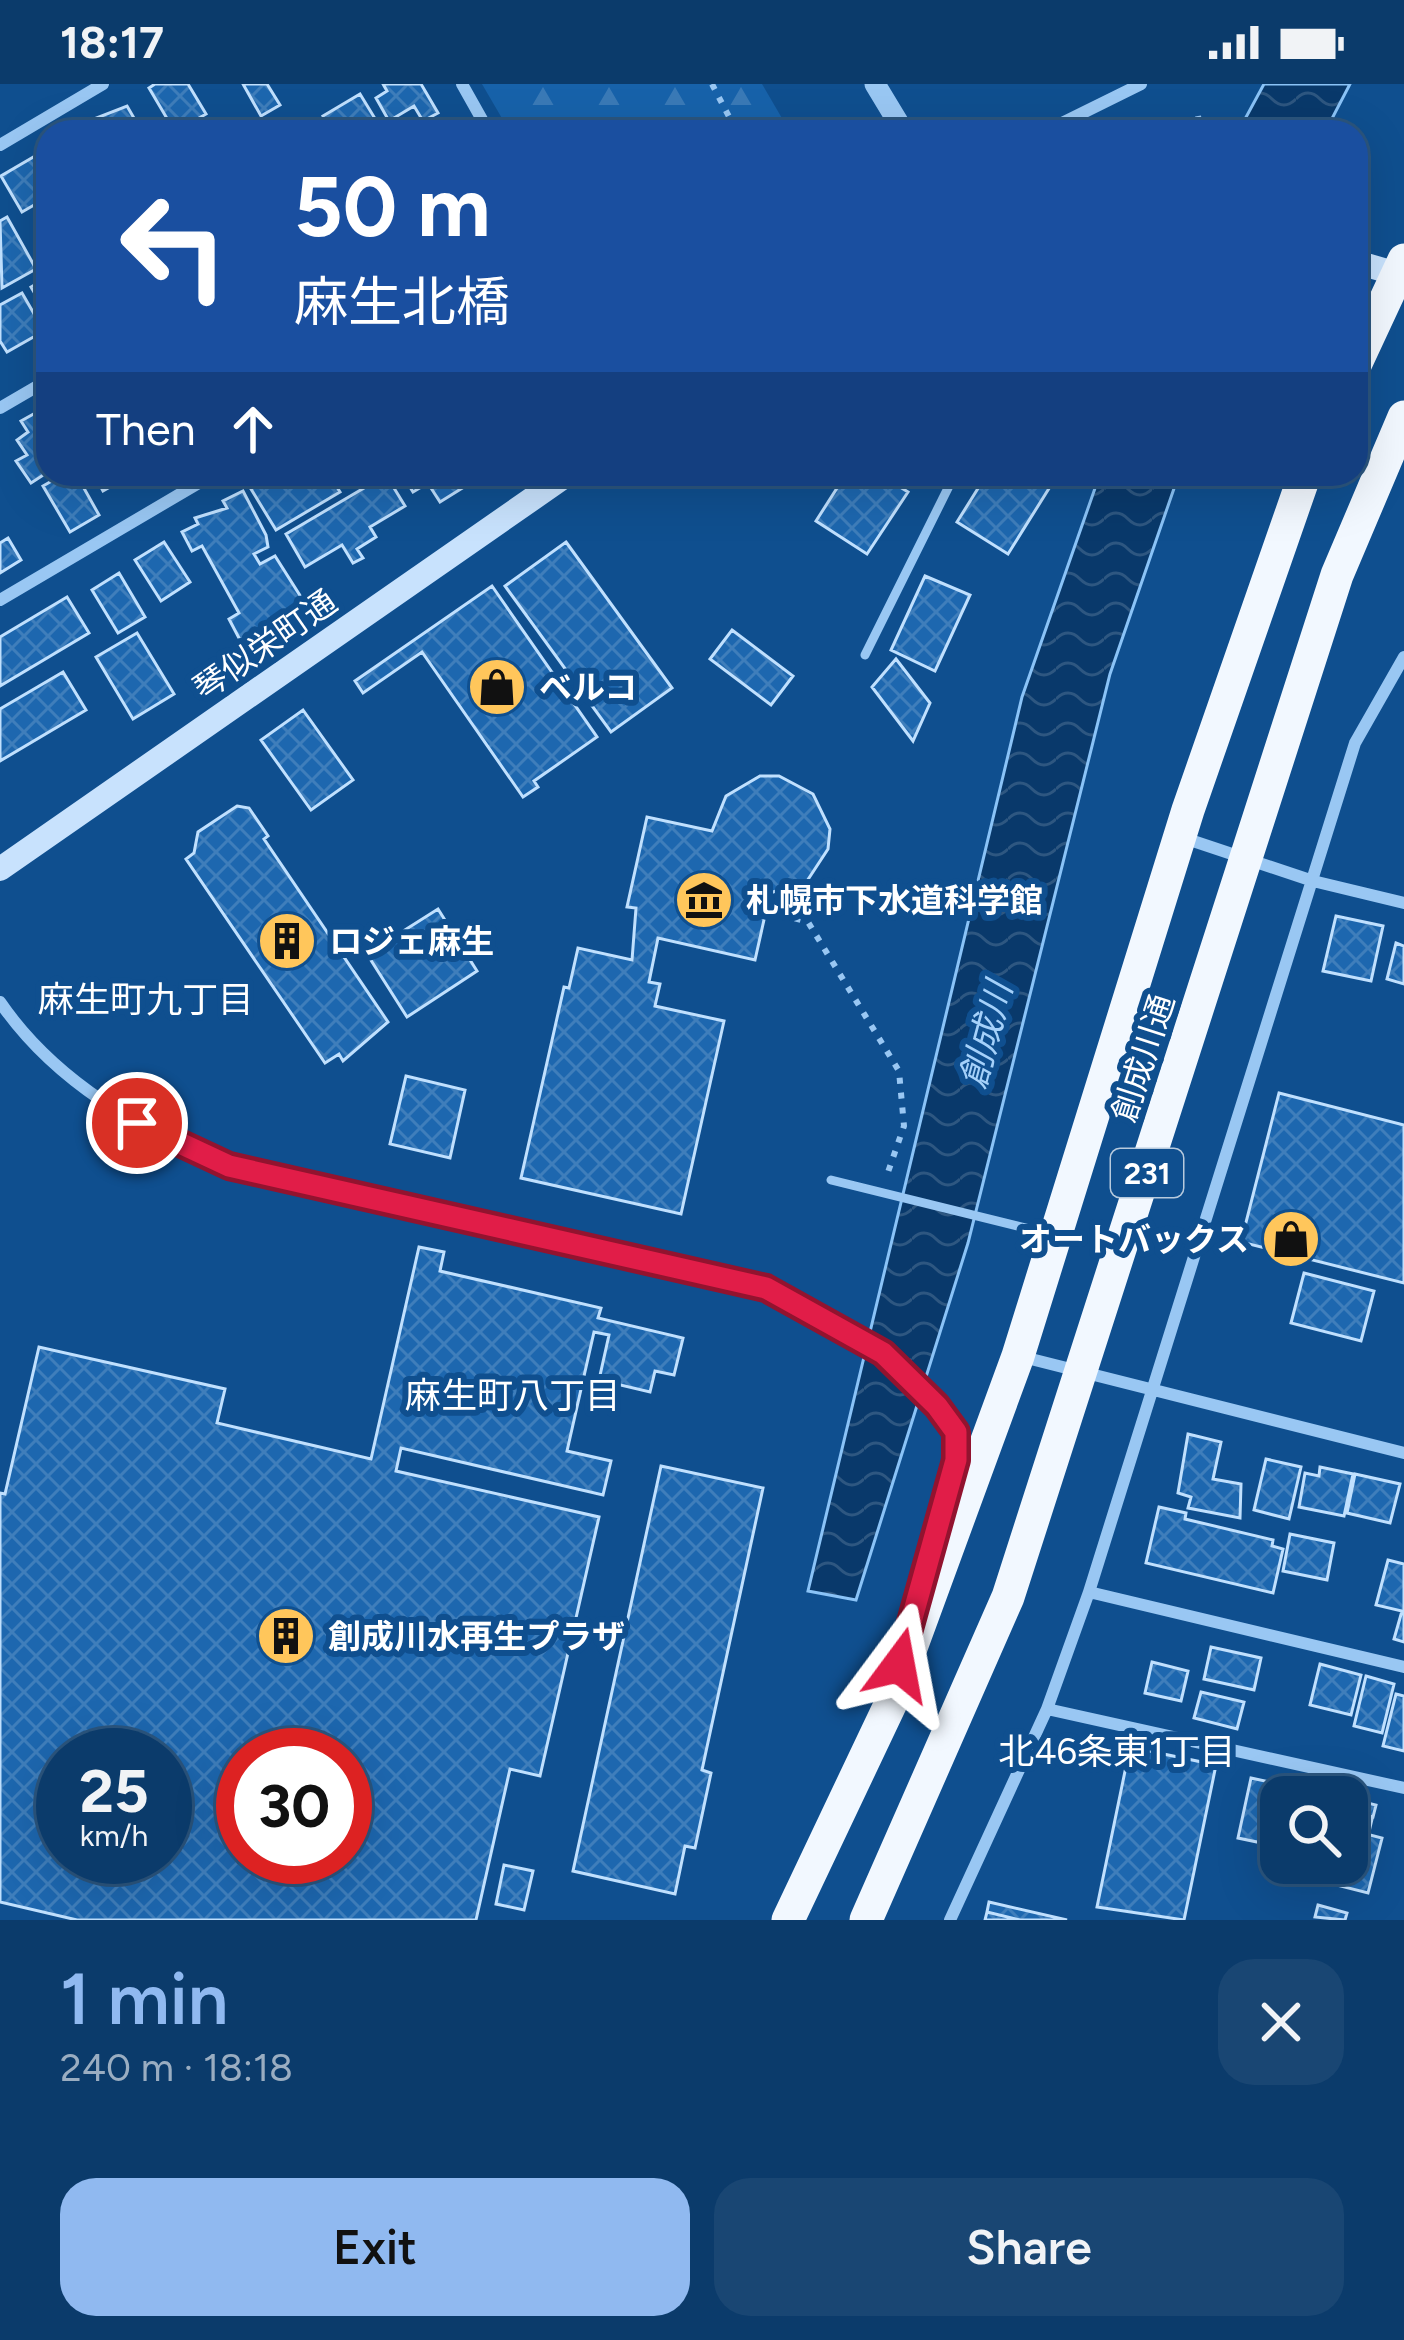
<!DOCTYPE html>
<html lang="en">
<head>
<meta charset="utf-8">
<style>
	:root { --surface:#0b3b6b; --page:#194673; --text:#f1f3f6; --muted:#9aadc1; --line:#2b557e; --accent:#90b9f0 }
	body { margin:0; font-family:Figtree,"Noto Sans JP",sans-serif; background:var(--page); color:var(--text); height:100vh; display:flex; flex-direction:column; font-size:45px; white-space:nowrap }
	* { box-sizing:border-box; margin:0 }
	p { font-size:39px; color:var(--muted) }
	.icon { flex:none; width:66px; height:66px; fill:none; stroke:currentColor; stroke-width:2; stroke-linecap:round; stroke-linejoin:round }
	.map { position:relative; height:1836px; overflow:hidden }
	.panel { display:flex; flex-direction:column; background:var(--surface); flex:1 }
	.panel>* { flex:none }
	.hud { position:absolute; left:36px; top:36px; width:1332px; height:366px; border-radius:36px; box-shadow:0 12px 48px #0002,0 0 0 3px var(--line); background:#1a4fa0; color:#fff; overflow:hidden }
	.tools { position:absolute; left:1260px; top:1692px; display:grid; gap:24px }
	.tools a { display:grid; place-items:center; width:108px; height:108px; border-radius:24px; background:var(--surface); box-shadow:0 12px 48px #0002,0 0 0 3px var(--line); font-size:60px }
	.speed { position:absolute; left:36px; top:1644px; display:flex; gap:24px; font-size:60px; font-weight:700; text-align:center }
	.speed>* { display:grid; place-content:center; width:156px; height:156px; border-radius:50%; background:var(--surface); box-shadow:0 12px 48px #0002,0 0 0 3px var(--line); line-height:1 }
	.speed small { font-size:30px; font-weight:400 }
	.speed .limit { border:18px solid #d22; background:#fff; color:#111 }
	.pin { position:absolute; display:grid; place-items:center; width:102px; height:102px; color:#fff; margin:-51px; border:6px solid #fff; border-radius:50%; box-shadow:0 3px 12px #0007 }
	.me { position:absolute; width:132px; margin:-66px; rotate:13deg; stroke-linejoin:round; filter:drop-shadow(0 0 9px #0008) }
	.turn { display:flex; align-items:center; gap:42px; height:252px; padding:0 60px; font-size:54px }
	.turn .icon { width:156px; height:156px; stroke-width:2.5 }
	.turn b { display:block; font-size:84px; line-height:102px }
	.then { display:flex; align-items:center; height:114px; padding:0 60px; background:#0003; gap:24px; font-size:45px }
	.round { display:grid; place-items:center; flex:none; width:126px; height:126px; border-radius:36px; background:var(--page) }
	.overview { display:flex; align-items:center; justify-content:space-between; height:204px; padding:0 60px }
	h1 { font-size:72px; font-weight:600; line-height:90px; color:var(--accent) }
	.action { display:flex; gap:24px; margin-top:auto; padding:24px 60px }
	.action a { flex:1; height:138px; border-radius:36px; background:var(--accent); color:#111; font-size:48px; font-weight:600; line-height:138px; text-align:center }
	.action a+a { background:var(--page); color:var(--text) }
	.status { display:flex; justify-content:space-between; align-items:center; height:84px; padding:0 60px; background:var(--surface); direction:ltr }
	.status svg { height:33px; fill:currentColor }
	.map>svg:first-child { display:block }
</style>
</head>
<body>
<div class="status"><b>18:17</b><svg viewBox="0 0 49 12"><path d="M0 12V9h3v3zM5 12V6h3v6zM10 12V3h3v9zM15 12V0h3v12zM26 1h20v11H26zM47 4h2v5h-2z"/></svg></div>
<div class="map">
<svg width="1404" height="1836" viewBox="0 0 1404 1836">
	<defs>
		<pattern id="forest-firs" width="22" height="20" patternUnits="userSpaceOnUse" patternTransform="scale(3)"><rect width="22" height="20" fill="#1762aa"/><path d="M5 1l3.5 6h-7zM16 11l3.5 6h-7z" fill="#3a7ab7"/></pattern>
		<pattern id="water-waves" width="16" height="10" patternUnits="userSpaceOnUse" patternTransform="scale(3)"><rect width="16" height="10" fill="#09396b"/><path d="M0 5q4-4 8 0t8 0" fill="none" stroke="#2e5781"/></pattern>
		<pattern id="building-cross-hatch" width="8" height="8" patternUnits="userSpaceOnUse" patternTransform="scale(3)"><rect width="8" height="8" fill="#1d67af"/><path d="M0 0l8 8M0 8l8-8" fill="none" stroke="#3f7ebb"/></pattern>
	</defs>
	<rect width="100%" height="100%" fill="#0f4f8f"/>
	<!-- forest -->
	<path fill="url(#forest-firs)" d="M482,0H762L790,48H510Z"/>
	<!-- water -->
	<path fill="url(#water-waves)" stroke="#8ac3f7" stroke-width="3" d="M1264,0H1350L1325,48H1238Z
		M1100,390H1179L1110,590L968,1159L856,1516L808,1507L1022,613Z"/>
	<!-- building -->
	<path fill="url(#building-cross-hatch)" stroke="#c0e0fe" stroke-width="3" fill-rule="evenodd" d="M155,0H188L206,30L175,48L149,4Z
		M243,0H267L280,21L261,32Z
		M383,0H421L438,29L423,37L414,22L389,37L376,14L387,7Z
		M360,10L382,46L333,48L323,32Z
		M127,22L142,48H91L86,38Z
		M47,65L48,113L22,128L1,92Z
		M7,133L36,185L2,204L0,137Z
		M48,193V232L31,203Z
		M22,209L44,247L7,268L0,257V221Z
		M39,327L48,341V388L31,399L16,377L27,371L17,356L28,348L21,337Z
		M64,390H76L99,431L70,448L43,402Z
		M94,390H133L103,407Z
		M277,390H329L340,408L276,446L251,405Z
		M355,390H384L363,403Z
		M402,390H416L423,402L413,408Z
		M422,390H478L480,393L440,418Z
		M846,390H879L908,408L867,470L816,437Z
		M987,390H1058L1008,470L957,438Z
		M386,391L405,422L370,443L376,453L357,465L363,474L353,479L342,461L305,483L286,450Z
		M243,407L266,451L268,463L254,470L260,480L275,472L306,521L240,556L229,535L239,529L202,462L192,467L182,448L198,440L195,434L227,424L223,417Z
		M8,454L21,476L0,489V459Z
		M164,458L190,498L161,517L135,476Z
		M566,458L672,604L611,648L505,502Z
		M119,489L145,533L118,549L92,506Z
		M925,492L970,511L935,587L891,566Z
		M492,502L597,653L534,697L538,703L523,713L422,568L363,609L355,597Z
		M67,513L89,549L0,602V553Z
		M732,546L793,592L771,621L710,575Z
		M137,549L174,610L133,635L96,573Z
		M896,575L930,619L913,657L872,603Z
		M63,588L86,626L0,677V625Z
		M303,626L353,696L311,726L261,656Z
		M760,692H779L813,710L830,745L828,765L807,797L770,809L755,876L658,854L649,898L660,900L655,922L724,937L681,1130L521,1094L564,903L569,904L578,864L632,876L636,824L627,823L647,733L712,747L726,712Z
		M237,722L249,724L268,752L264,755L388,938L343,977L339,970L325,979L186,775L194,769L198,748Z
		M438,825L477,887L407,933L367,870Z
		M1336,832L1383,842L1371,897L1323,887Z
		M1396,859L1404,862V900L1387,895Z
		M406,992L465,1006L450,1074L390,1060Z
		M1279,1009L1404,1041V1199L1241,1158Z
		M419,1163L444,1168L440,1187L601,1224L598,1234L683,1254L674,1291L655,1287L650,1308L599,1296L609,1251L594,1248L567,1367L611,1377L603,1411L401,1364L396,1387L599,1433L540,1692L510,1685L476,1836H77L0,1818V1409L5,1410L39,1263L225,1305L217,1339L371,1375ZM63,1671H165V1773H63ZM243,1671H345V1773H243Z
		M1304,1189L1374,1207L1361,1257L1291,1239Z
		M1188,1350L1221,1358L1213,1395L1241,1400L1240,1434L1188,1424L1191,1413L1178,1409Z
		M1266,1375L1301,1383L1289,1435L1254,1426Z
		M661,1382L763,1404L702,1686L711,1689L695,1764L685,1762L675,1810L573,1787Z
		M1320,1383L1353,1390L1344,1432L1299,1423L1305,1389L1319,1392Z
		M1355,1390L1400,1400L1390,1439L1347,1429Z
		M1159,1423L1186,1429L1185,1435L1273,1456L1272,1462L1283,1465L1273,1509L1146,1479Z
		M1290,1450L1334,1459L1327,1496L1283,1487Z
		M1388,1476L1404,1480V1558L1394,1555L1402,1527L1376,1521Z
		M1211,1563L1261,1574L1254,1606L1204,1595Z
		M1152,1578L1188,1587L1181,1617L1145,1609Z
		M1320,1580L1361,1591L1351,1631L1310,1621Z
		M1366,1592L1394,1600L1382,1649L1354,1642Z
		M1201,1608L1244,1618L1237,1645L1194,1634Z
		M1396,1610L1404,1612V1667L1383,1662Z
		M1130,1663L1216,1681L1184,1836L1097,1823Z
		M1251,1694L1297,1704L1295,1713H1281V1763L1238,1754Z
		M1347,1714L1376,1721L1373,1733L1347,1727Z
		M1347,1729L1372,1735L1369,1748L1347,1743Z
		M1347,1745L1382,1754L1368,1809L1289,1789L1291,1779H1347Z
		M504,1781L533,1787L524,1826L496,1820Z
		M989,1818L1067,1836H1020L987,1828Z
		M1318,1821L1347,1829L1345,1836L1315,1833Z
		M987,1828L1020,1836H985Z"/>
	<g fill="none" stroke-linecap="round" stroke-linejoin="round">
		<!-- path -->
		<path stroke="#99c7f3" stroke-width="6" stroke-dasharray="6 9" stroke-linecap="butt" d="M712,0L737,48
			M1198,32L1201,48
			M766,826L808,838L899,987L904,1042L887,1091"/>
		<!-- service -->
		<path stroke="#99c7f3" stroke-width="9" d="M865,571L955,390
			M831,1096L1050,1150"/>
		<!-- minor -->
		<path stroke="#99c7f3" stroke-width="12" d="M462,0L489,48
			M1044,48L1141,0
			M0,61L103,0
			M0,324L48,296
			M0,516L214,390
			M1181,753L1313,797L1404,819
			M0,918C55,998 140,1046 229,1082L766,1204L858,1252L937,1322L956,1349V1376L915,1510
			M1019,1272L1404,1369
			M1089,1508L1404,1583
			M1047,1625L1404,1704
			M950,1836L1047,1625L1089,1508L1355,659L1404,573"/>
		<!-- tertiary -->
		<path stroke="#99c7f3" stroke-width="21" d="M875,0L904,48"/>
		<!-- secondary -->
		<path stroke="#c8e2fd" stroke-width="24" d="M1356,178L1404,192
			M0,785L568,390"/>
		<!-- trunk -->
		<path stroke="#f2f8ff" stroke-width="33" d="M1356,279L1404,176
			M788,1836L890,1621L1018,1272L1188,726L1305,390
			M866,1836L1008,1513L1337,491L1404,333"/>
	</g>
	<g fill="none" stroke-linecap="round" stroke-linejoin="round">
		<defs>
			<path id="route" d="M137,1039L229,1082L766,1204L883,1269L937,1322L956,1348V1376L899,1581"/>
		</defs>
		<!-- route casing -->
		<use href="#route" stroke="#92132f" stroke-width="30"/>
		<!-- route -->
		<use href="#route" stroke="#e11d48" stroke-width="21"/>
	</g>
	<!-- icons -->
	<defs>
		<symbol id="shop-disc" viewBox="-11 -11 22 22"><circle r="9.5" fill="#ffc65b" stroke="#0f4f8f"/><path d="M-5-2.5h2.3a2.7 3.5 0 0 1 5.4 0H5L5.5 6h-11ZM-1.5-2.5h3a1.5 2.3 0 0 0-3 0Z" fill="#111"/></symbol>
		<symbol id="museum-disc" viewBox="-11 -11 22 22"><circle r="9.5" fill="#ffc65b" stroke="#0f4f8f"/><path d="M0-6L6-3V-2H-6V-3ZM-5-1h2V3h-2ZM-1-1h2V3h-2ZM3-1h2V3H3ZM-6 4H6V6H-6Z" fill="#111"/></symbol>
		<symbol id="building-disc" viewBox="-11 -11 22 22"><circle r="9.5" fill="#ffc65b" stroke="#0f4f8f"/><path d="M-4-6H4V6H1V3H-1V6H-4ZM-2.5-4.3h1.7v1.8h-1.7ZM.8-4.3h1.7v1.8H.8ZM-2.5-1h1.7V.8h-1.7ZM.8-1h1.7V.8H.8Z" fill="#111"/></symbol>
	</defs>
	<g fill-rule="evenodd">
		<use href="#shop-disc" x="464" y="570" width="66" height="66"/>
		<use href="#museum-disc" x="671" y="783" width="66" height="66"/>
		<use href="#building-disc" x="254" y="824" width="66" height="66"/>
		<use href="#shop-disc" x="1258" y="1122" width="66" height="66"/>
		<use href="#building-disc" x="253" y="1519" width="66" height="66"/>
	</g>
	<g text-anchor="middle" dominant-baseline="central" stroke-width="12" stroke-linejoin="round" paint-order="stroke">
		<!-- shield labels -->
		<rect fill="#0f4f8f" stroke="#b7cadd" stroke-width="3" x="1111" y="1065" width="72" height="48" rx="9"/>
		<g font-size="30" font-weight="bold" fill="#fff">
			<text x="1147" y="1089">231</text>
		</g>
		<!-- street labels -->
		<g font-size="33" fill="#fff" stroke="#0f4f8f">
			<text transform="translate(265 561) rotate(-35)">琴似栄町通</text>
			<text transform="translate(1143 974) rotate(-72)">創成川通</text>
		</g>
		<!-- poi labels -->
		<g font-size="33" font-weight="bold" fill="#fff" stroke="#0f4f8f" text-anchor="start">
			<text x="539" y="603">ベルコ</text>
			<text x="746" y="816">札幌市下水道科学館</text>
			<text x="329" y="857">ロジェ麻生</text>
			<text x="1249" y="1155" text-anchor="end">オートバックス</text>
			<text x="328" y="1552">創成川水再生プラザ</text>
		</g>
		<!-- neighbourhood labels -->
		<g font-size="36" fill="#fff" stroke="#0f4f8f">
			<text x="146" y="915">麻生町九丁目</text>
			<text x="513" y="1311">麻生町八丁目</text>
			<text x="1117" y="1667">北46条東1丁目</text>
		</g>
		<!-- water labels -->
		<g font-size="36" font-style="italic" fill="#a5d1fa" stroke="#0f4f8f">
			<text transform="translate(986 951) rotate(-75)">創成川</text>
		</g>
	</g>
</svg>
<div class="tools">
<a><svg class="icon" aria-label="search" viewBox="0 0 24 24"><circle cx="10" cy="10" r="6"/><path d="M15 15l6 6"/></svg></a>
</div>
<div class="speed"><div>25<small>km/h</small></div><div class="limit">30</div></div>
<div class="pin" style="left:137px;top:1039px;background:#d93025"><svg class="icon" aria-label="arrive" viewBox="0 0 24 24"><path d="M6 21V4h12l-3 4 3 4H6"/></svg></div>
<svg class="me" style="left:899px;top:1581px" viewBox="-20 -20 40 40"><path d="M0-17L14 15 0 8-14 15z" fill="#e11d48" stroke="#fff" stroke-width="4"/></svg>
<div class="hud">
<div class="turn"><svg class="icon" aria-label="left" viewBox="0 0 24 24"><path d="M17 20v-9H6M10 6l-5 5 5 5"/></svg><div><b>50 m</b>麻生北橋</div></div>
<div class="then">Then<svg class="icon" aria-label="ahead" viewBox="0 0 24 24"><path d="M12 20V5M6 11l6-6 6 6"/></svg></div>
</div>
</div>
<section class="panel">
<div class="overview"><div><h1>1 min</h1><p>240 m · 18:18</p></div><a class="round"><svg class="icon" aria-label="close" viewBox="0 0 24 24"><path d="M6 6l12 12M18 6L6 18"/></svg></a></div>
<div class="action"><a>Exit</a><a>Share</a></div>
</section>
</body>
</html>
